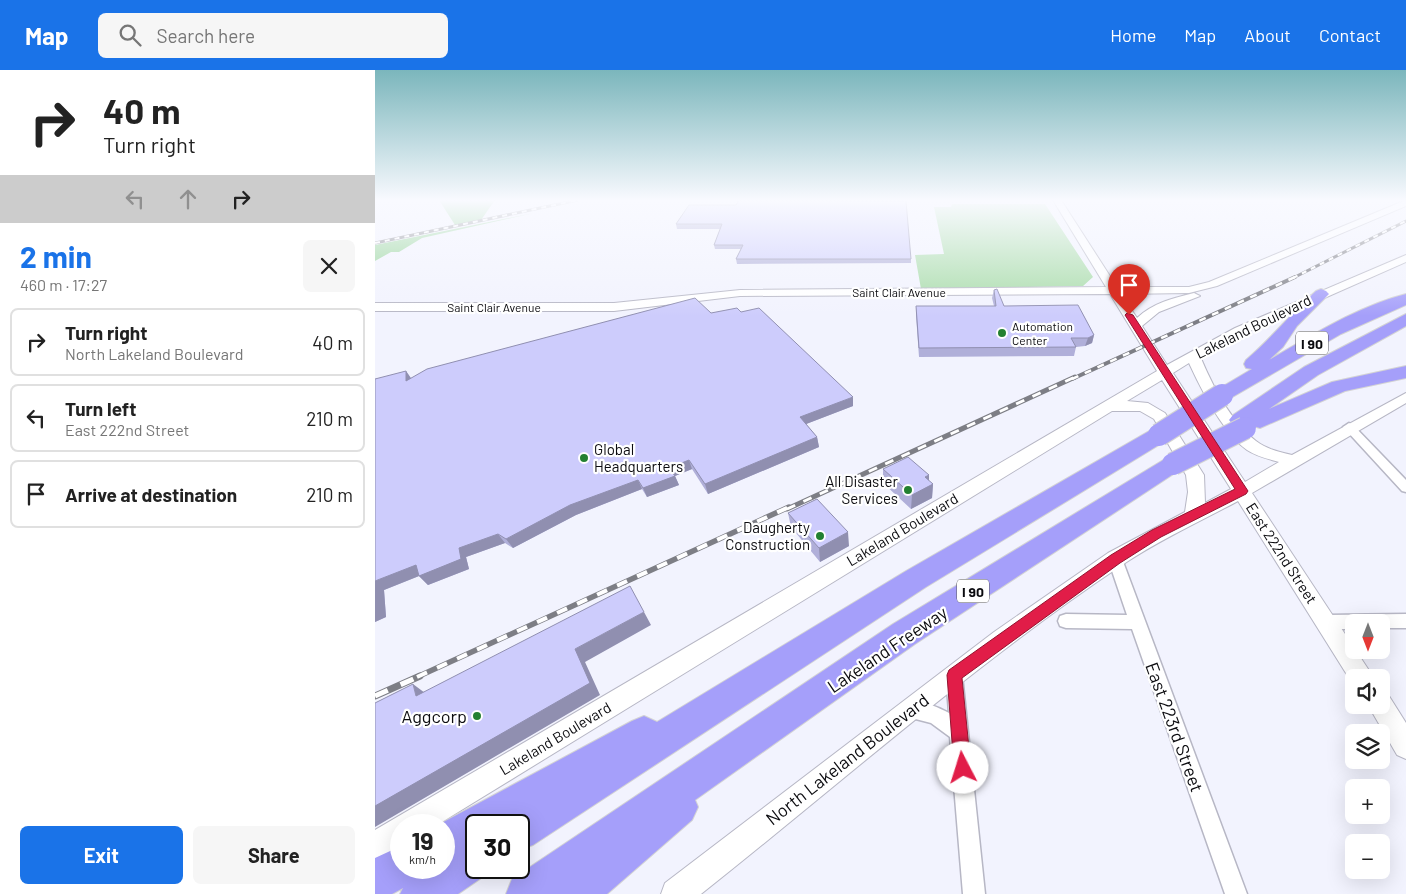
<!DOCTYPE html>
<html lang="en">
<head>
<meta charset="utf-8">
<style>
	:root { --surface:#fff; --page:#f6f6f6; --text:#222; --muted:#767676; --line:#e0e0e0; --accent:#1a73e8 }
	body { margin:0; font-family:Barlow,sans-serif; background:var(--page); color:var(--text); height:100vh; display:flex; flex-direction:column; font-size:19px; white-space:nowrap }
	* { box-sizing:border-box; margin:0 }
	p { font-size:16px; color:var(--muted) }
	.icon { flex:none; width:28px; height:28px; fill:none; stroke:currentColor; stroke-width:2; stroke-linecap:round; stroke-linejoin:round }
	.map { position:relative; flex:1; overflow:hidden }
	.sheet { display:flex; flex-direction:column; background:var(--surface); width:375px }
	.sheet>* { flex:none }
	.banner { background:#fff; color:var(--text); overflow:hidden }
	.needle { width:32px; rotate:180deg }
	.controls { position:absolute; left:970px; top:544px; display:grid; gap:10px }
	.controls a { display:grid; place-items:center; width:45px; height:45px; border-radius:8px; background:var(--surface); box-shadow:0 5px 20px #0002; font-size:25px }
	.speed { position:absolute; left:15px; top:744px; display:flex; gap:10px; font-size:25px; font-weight:700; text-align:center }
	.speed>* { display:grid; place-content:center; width:65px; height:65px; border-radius:50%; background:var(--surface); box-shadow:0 5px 20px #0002; line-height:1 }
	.speed small { font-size:12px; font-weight:400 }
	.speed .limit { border:2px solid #111; border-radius:8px; background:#fff; color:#111 }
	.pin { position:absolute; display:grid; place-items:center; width:42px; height:42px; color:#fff; margin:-51px -21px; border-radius:50% 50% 50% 0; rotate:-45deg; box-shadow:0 0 5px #0007 }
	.pin .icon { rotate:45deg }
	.me { position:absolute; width:55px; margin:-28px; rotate:355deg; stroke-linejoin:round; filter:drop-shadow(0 0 4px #0008) }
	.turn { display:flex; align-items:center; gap:18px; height:105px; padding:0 20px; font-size:22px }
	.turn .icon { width:65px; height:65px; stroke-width:2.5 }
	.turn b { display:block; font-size:35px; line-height:42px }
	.lanes { display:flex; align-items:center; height:48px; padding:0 20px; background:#0003; justify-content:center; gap:25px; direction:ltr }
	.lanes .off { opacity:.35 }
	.round { display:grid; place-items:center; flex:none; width:52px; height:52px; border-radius:8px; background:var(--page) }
	.overview { display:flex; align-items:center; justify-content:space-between; height:85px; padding:0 20px }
	h1 { font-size:30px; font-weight:700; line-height:38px; color:var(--accent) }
	.cta { display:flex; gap:10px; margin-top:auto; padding:10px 20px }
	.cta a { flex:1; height:58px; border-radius:8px; background:var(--accent); color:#fff; font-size:20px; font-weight:700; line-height:58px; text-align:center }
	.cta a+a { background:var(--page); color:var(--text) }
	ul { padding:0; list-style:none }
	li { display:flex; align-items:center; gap:15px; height:68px; margin:0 10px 8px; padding:0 10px; border:2px solid var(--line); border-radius:8px }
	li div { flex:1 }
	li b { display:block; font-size:19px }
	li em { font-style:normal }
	header { display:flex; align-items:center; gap:30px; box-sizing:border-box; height:70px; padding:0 25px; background:var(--accent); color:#fff }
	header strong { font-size:24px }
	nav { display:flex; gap:28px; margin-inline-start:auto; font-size:18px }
	.search { width:350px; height:45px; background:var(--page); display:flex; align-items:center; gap:12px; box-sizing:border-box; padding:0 18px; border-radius:8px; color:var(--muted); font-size:19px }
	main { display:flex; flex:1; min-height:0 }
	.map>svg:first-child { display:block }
</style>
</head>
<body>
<header>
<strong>Map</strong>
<div class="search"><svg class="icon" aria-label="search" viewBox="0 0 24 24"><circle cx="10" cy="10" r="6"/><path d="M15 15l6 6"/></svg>Search here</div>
<nav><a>Home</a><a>Map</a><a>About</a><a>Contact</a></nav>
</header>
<main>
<section class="sheet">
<div class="banner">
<div class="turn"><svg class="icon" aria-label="right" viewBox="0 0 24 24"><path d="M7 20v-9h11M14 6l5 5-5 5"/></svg><div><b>40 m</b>Turn right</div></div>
<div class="lanes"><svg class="icon off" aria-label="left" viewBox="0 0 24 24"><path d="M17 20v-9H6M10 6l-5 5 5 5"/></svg><svg class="icon off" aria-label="ahead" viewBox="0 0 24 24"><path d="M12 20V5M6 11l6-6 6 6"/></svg><svg class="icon" aria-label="right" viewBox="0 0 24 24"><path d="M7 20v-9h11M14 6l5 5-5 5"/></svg></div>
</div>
<div class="overview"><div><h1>2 min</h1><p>460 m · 17:27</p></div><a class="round"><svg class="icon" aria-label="close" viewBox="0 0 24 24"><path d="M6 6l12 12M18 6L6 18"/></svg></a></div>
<ul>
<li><svg class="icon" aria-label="right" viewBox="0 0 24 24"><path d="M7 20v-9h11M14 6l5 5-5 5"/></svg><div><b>Turn right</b><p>North Lakeland Boulevard</p></div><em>40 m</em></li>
<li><svg class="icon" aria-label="left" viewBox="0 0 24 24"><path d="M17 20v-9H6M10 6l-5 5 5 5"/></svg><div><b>Turn left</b><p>East 222nd Street</p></div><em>210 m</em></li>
<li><svg class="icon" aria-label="arrive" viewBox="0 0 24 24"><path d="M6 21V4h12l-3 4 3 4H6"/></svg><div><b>Arrive at destination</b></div><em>210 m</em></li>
</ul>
<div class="cta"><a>Exit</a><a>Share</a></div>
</section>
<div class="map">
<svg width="1031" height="824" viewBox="0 0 1031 824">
	<rect width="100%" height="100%" fill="#f2f3fe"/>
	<!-- green -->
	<path fill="#a8dca9" d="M577,134H670L718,207L708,216L546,219L540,185L569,184L559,137H576Z"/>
	<!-- forest -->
	<path fill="#90d293" d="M64,130H120L106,150L80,155Z
		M159,143L47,168L24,182H16L0,191V175Z"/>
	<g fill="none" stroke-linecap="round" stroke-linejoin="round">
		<defs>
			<path id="street" d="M974,353L978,355L1031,410V422L1027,421L970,359L968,357Z
				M740,483L745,485L747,489L872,824H850L757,559L691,558L685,556L683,551L685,546L691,544L752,545L733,489L735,485Z
				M1031,544V558H1006V552H979V559H952L946,557L944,552L946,547L952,545Z
				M579,597L585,599L587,605L610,824H588L575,667L556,653L529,646L526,640L529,634C543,628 561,636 574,643L571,605L573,599Z"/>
			<path id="secondary" d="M678,130H686L742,217H814L834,212L1031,130V136L842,216L814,223L746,224L762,248C778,233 798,228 819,223L825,226L784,242L767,256L792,295L860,258L1031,185V192L868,264L825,286C837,315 856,352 881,371C891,379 905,382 917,385L1031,323V333L877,423L999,608H979V616L863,431C824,452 784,470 747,495C599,594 465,714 326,824H286L290,813L619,562L733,483L810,442L813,422L811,405L779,349L765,341H737L62,755H26V777L0,792V760L782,301L735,224L365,226L239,241H0V233H239L365,220L731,217ZM814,293C826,319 848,363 872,380C881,386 893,389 904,392L870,412L798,303ZM787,310L856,419L830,433L829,405L790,343L773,333L752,331Z
				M1006,623L1014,626L1031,653V689L1022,685L993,635H1006Z"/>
			<path id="highway" d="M946,219L951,221L954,224L922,256L908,277L894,290C936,266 983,236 1031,224V235L966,264L854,329L847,331L840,329L837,325L840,321L877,299L871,298L869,294L871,290C896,269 916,243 941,221Z
				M1031,244V256L943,305L894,339L957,312L1031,296V308L970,321L885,358L878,356L875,352L865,356L858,355L854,350L858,345L929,297Z
				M784,358L792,360L795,365L792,370L551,517L158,775L144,780V755H101V798H117L115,802L83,824H25L28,818L17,824H0V788L26,776V798H46L44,801L50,798H69V755H63L257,651L269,646L282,652L531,501L776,360Z
				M798,386L806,389L809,394L806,399L540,574L320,730L323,737L317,750L232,824H131L137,809L518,554L790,389Z"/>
		</defs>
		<!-- street casing -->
		<use href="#street" stroke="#b7b7c5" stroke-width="3"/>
		<!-- secondary casing -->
		<use href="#secondary" stroke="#b7b7c5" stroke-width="2"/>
		<!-- highway casing -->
		<use href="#highway" stroke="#d3d3d4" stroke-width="2"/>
		<!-- street -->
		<use href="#street" fill="#fff" fill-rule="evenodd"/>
		<!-- secondary -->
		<use href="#secondary" fill="#fff" fill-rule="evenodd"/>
		<!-- highway -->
		<use href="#highway" fill="#a59ffa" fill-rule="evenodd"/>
		<defs>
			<path id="rail-far4" d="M0,173L203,130
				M918,208L1031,151"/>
			<path id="rail-far3" d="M697,309L920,207"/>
			<path id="rail-far2" d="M412,439L700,307"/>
			<path id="rail-far1" d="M42,607L414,437"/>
			<path id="rail" d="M0,626L45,606"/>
		</defs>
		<!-- rail-far4 casing -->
		<use href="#rail-far4" stroke="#7d7e85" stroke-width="3"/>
		<!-- rail-far3 casing -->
		<use href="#rail-far3" stroke="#7d7e85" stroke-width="4"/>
		<!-- rail-far2 casing -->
		<use href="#rail-far2" stroke="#7d7e85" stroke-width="5"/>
		<!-- rail-far1 casing -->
		<use href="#rail-far1" stroke="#7d7e85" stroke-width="5.5"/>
		<!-- rail casing -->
		<use href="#rail" stroke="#7d7e85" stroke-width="7"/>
		<!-- rail-far4 -->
		<use href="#rail-far4" stroke="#fff" stroke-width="2" stroke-dasharray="5" stroke-linecap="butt"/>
		<!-- rail-far3 -->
		<use href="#rail-far3" stroke="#fff" stroke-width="2.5" stroke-dasharray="7" stroke-linecap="butt"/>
		<!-- rail-far2 -->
		<use href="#rail-far2" stroke="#fff" stroke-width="3" stroke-dasharray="9" stroke-linecap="butt"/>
		<!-- rail-far1 -->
		<use href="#rail-far1" stroke="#fff" stroke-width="4" stroke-dasharray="11" stroke-linecap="butt"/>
		<!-- rail -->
		<use href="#rail" stroke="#fff" stroke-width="5" stroke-dasharray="14" stroke-linecap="butt"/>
		<defs>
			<path id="highway-bridge" d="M784,365L847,325
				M798,394L870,358"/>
		</defs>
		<!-- highway-bridge casing -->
		<use href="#highway-bridge" stroke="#d3d3d4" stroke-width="24" stroke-linecap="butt"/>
		<!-- highway-bridge -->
		<use href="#highway-bridge" stroke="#a59ffa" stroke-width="22"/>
	</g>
	<!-- wall -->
	<path fill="#b0afd9" d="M477,131L536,189V193L362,194L361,189L366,179H340L339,175L345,159H302L301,154L361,135Z
		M619,220L629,236L719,265L717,273L710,276L701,277L699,286L544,287L541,245V236H619L617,228Z
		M336,243L478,336L431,354L442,367L444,377L333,424L317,399L300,406L304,415L272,427L267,419L201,445L138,478L130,473L91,487L94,499L53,515L44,506L9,520L11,547L0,552L31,301L36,308Z
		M508,399L554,405V411L558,414L557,428L536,439L508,413Z
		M413,443L474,476L445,492L416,457Z"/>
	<!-- shaded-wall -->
	<path fill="#908fb0" d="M719,265L717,273L710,276L713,268Z
		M31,301L37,310L31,311Z
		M478,327V336L426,356L425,347Z
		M442,367L444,377L333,424L330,414Z
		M314,390L317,399L300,406L304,415L272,427L268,418L294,398Z
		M554,405V416L558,414L557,428L536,439L537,425L550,407Z
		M263,410L267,419L201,445L138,478L131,469L195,435Z
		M473,462L474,476L445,492L444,478Z
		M123,464L130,473L91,487L94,499L53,515L44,506L9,520L11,547L0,552V511L84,478Z
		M269,542L276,555L210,592L225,625L0,757V736L200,579Z
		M38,614L54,626H41Z"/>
	<!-- building -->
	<path fill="#cdccfc" stroke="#908fb0" d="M364,130L531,131L536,189H361L368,175H339L347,154H301L314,135H361Z
		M622,219L629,236L703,235L719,265L713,268H696L701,277L544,278L541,236H621L619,220Z
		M320,228L336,243L362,238L366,242L384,238L478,327L425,347L442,367L330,414L314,390L294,398L300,406L268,418L263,410L195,435L131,469L123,464L84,478L86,489L44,506L41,495L0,511V309L31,301V311L52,299Z
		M533,387L554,405L550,407L558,414L537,425L508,399Z
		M442,429L473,462L444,478L413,443Z
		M255,516L269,542L200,579L215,613L0,736V633L38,614L41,626Z"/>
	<!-- sky -->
	<linearGradient id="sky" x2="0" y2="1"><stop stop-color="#7bb6bc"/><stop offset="0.53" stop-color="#f9faff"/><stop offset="1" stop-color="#f9faff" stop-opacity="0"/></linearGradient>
	<rect width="1031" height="246" fill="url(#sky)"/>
	<!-- route -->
	<path fill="#e11d48" stroke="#92132f" d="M752,243L758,245L873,421L871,424L786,467L745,493L587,608L596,698L594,705L588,707L581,705L579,698L572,605L574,600L736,485L777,460L860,419L750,245Z"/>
	<!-- markers -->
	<g fill="#238031" stroke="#fff" stroke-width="2">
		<circle cx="627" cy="263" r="5"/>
		<circle cx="209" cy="388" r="5"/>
		<circle cx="533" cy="420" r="5"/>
		<circle cx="445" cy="466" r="5"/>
		<circle cx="102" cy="646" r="5"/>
	</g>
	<g text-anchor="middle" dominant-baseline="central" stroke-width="4.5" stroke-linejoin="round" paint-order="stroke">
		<!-- far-street labels -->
		<g font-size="12" fill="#0b0b0f" stroke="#fff">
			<text x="524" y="222">Saint Clair Avenue</text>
			<text x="119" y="237">Saint Clair Avenue</text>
		</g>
		<!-- far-poi labels -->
		<g font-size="12" fill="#0b0b0f" stroke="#fff" text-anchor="start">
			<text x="637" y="256">Automation<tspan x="637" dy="14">Center</tspan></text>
		</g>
		<!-- shield labels -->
		<g fill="#fff" stroke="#545457" stroke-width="1">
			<rect x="921" y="261.5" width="32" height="23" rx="4"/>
			<rect x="582" y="509.5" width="32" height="23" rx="4"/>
		</g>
		<g font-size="14" font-weight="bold" fill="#0b0b0f">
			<text x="937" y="273">I 90</text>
			<text x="598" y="521">I 90</text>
		</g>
		<!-- street labels -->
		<g font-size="15" fill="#0b0b0f" stroke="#fff">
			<text transform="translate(878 256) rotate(-26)">Lakeland Boulevard</text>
			<text transform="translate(527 459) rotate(-31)">Lakeland Boulevard</text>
			<text transform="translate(907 483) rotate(57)">East 222nd Street</text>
			<text transform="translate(180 668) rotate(-31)">Lakeland Boulevard</text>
		</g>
		<!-- poi labels -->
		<g font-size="15" fill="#0b0b0f" stroke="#fff" text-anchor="end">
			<text x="219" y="379" text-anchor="start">Global<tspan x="219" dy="17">Headquarters</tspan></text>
			<text x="523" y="411">All Disaster<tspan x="523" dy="17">Services</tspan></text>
			<text x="435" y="457">Daugherty<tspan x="435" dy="17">Construction</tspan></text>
		</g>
		<!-- near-street labels -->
		<g font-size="18" fill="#0b0b0f" stroke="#fff">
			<text transform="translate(512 579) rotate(-34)">Lakeland Freeway</text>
			<text transform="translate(800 657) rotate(70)">East 223rd Street</text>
			<text transform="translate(472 689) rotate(-38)">North Lakeland Boulevard</text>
		</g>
		<!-- near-poi labels -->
		<g font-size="18" fill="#0b0b0f" stroke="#fff" text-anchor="end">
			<text x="92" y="646">Aggcorp</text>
		</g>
	</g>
</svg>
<div class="controls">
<a><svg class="needle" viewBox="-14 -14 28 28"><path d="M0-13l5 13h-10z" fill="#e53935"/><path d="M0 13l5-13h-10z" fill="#767676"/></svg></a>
<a><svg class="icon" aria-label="sound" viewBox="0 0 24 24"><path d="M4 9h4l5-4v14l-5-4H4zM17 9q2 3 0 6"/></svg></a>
<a><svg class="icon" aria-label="layers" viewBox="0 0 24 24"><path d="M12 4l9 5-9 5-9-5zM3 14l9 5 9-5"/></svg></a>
<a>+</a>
<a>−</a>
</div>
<div class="speed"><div>19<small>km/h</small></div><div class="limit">30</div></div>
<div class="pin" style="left:754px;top:245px;background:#d93025"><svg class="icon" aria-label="arrive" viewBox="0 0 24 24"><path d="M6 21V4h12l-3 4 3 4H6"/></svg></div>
<svg class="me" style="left:588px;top:698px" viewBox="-20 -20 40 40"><circle r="19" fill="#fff"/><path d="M0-13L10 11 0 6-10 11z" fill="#e11d48"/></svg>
</div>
</main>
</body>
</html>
